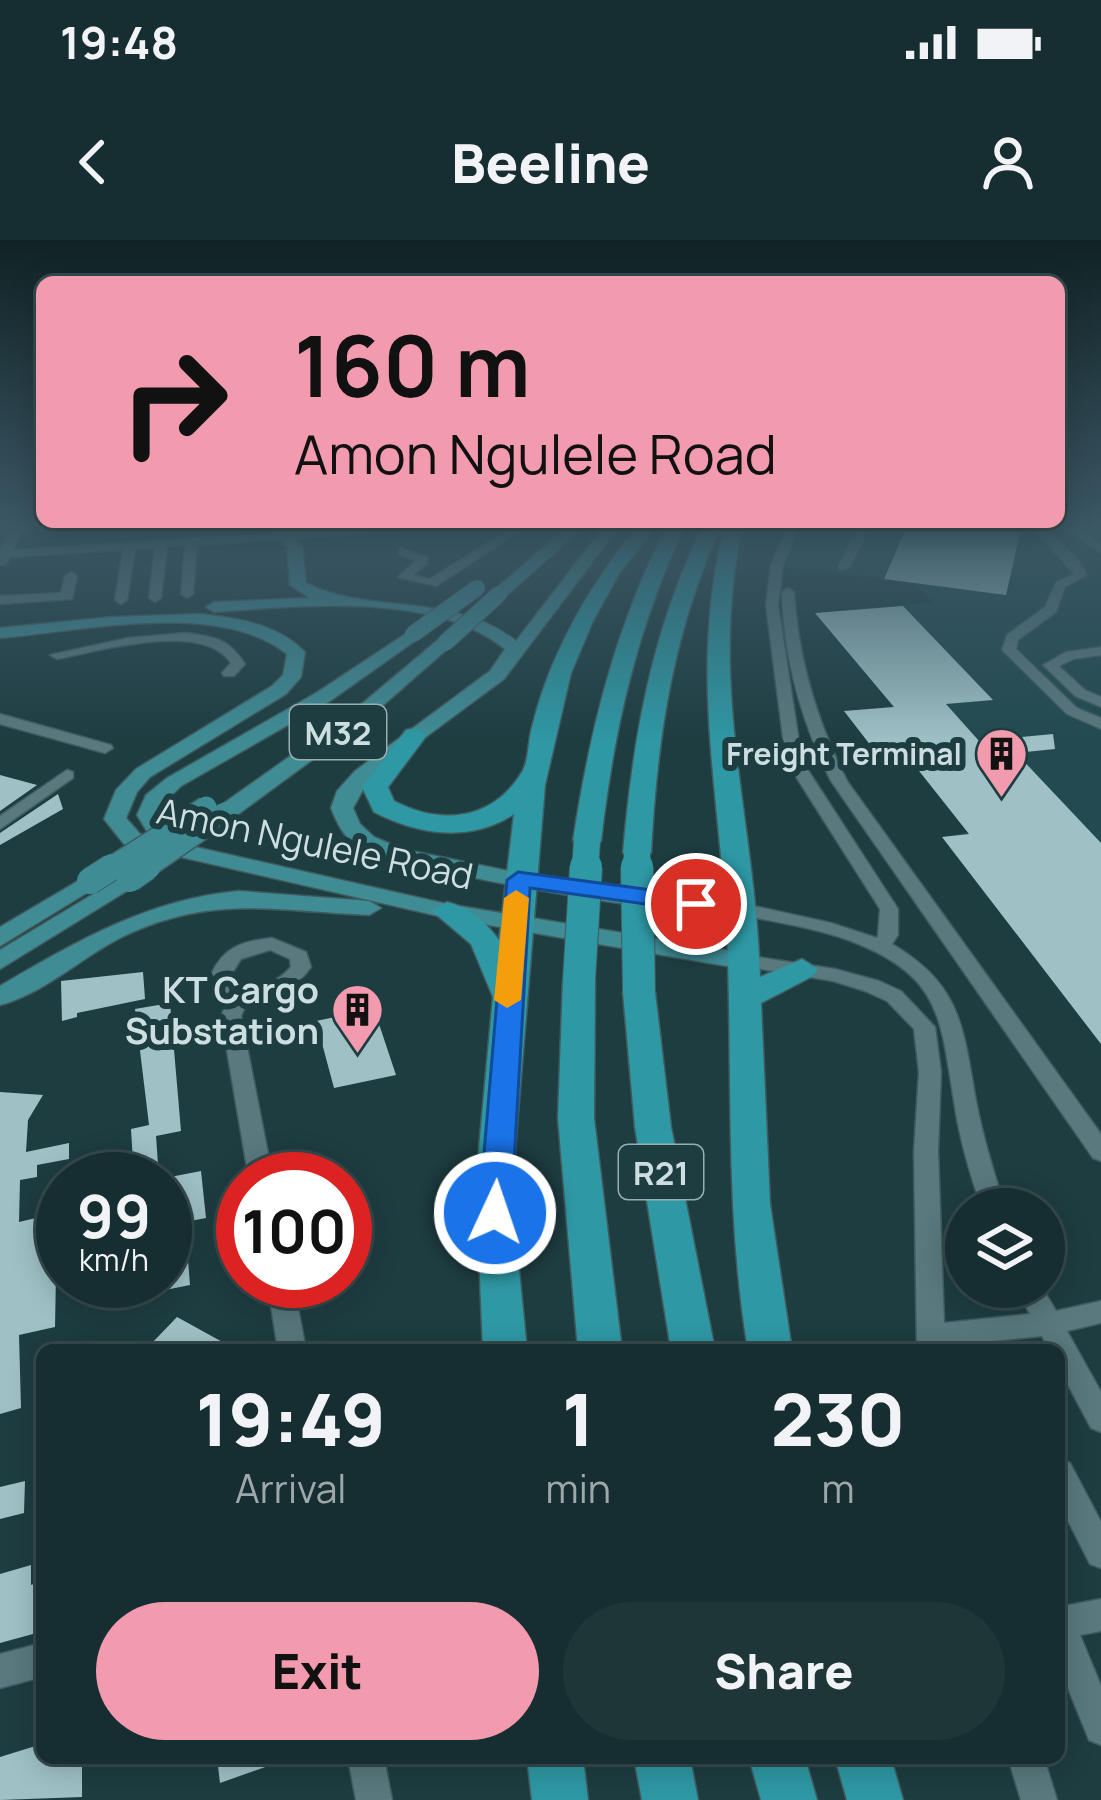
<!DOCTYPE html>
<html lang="en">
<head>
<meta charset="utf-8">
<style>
	:root { --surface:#162e31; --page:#1f3639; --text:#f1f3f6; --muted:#9ea8ab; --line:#354a4d; --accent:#f29aae }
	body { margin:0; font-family:Manrope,sans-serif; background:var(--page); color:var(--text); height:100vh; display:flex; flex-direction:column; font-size:45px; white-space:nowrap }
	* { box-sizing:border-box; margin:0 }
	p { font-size:39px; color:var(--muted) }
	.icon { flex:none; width:66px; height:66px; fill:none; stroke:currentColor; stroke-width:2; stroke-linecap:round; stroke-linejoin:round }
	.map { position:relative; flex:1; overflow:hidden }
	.panel { position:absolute; left:36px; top:1104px; width:1029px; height:420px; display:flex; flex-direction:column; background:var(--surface); border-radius:18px; box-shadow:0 6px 30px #0003,0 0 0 3px var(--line) }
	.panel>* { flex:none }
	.guide { position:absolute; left:36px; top:36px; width:1029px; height:252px; border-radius:18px; box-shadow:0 6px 30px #0003,0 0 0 3px var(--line); background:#f29aae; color:#111; overflow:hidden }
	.fabs { position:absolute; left:945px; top:948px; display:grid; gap:24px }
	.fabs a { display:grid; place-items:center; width:120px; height:120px; border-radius:50%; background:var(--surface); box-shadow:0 6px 30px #0003,0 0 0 3px var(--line); font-size:60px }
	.speed { position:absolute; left:36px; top:912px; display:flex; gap:24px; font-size:60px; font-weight:700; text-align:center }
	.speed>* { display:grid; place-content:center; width:156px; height:156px; border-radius:50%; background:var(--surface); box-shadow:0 6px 30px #0003,0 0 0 3px var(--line); line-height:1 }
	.speed small { font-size:30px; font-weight:400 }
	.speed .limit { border:18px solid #d22; background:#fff; color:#111 }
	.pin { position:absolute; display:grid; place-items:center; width:102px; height:102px; color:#fff; margin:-51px; border:6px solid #fff; border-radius:50%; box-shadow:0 3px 12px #0007 }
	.me { position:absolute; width:132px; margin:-66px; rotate:3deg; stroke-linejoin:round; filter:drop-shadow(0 0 9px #0008) }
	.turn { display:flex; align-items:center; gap:42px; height:252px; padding:0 60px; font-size:54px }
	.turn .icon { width:156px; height:156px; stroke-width:2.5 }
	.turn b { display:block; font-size:84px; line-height:102px }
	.eta { display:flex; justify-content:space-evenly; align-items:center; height:204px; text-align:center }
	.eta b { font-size:72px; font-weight:800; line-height:84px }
	.action { display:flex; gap:24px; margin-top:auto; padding:24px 60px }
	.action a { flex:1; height:138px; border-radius:72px; background:var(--accent); color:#111; font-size:48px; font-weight:800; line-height:138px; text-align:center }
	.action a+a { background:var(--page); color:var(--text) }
	.status { display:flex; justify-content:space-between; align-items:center; height:84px; padding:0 60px; background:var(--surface); direction:ltr }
	.status svg { height:33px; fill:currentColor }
	header { display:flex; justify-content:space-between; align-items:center; height:156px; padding:0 60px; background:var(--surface); font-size:54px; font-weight:800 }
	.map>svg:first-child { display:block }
</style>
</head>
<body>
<div class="status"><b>19:48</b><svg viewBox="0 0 49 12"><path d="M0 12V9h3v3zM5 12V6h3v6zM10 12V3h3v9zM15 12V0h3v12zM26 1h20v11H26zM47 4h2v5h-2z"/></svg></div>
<header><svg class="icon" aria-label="back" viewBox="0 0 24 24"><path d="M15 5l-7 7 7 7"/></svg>Beeline<svg class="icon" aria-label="person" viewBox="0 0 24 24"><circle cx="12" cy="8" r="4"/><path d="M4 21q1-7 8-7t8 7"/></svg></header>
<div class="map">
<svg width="1101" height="1560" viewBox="0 0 1101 1560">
	<rect width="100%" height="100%" fill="#1e3d41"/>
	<!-- built -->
	<path fill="#224a50" d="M803,284H1101V804L942,597L968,592L912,522L885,524L844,471L893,466L815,373L933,362L911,342L785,327Z"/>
	<!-- building -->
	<path fill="#9fc1c6" d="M908,284H1022L1006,355L884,339Z
		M903,366L993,460L946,464L979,501L1053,494L1055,509L1016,513L1101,603V804L942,597L969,594L912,522L885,524L844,471L894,467L815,373Z
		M0,535L37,545L0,571Z
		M58,554L63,569L0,605V593Z
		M143,732L145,759L77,773V777L62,781L61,741Z
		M170,763L181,891L156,896L159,939H134L131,889L149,885L135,769Z
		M374,769L396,835L334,848L316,781Z
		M0,852L43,855L28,880L26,912L69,903V919L37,925V937L20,940L19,982L40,977V984L57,981L55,1087L19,1095L21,1168L0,1174Z
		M201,931L206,978L185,982L190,1045L165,1050V938Z
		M177,1077L237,1110H162L151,1104Z
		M25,1241L24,1273L0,1279V1247Z
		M31,1325V1345L40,1342L33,1394L0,1403V1334Z
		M42,1504V1518H82V1557L0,1560V1517Z
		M217,1518H284L285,1520L220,1543Z"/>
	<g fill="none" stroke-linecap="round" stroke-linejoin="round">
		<defs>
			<path id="minor" d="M12,284H52L22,289L13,310L423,284H482L476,287L197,305L193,354L187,358L181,354L185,306L167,307L161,358L155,362L149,358L155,308L135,309L127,360L121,364L115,360L123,310L10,317L6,325H0V310Z
				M517,284H531L436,346L398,337L415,321L399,314V308L427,317V323L413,335L430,339Z
				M789,284H801L783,325L778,365L802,521L898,669V695L892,704C962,745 963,788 976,861C983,897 994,934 1006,969H982C970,934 959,897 954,861C940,776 941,736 851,701C813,687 773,682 733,673L731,669L740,663L831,683L877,698L878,695L880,669L786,521L766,365L771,325Z
				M859,284H871L850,327L840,330L838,327Z
				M1029,284H1041L1077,318L1087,335L1065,347L1056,372L1018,400L1016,409L1077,468L1101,478V489L1067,474L1002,410L1007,395L1045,367L1056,342L1074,334Z
				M1060,284H1073L1101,304V313Z
				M1091,284H1101V290Z
				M71,332L77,336L72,359L0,364V356L61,353L65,336Z
				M788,348L794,352C798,419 817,481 847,541L1101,894V921L1093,918L831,541C801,481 784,419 782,352Z
				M185,393C215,397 228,398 245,424L234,436H224L222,433L231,423C203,380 100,411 57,419L50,415L128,398Z
				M1101,407V415L1074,419L1059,426L1085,450L1101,457V467L1075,456L1043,425L1066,412Z
				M0,474L111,505L113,508L105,513L0,484Z
				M67,530L73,532V538L0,589V576Z
				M272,698L306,712L311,727C295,749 277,759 249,758L241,776L273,939H249L221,776L231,754L220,750L211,735C223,707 243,701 272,698ZM270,710L290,719L291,727C275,745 257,749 234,741L231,735L241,719Z
				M744,715L835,729L879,741L901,751L935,787L941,832L938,911L944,1083L1030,1074L1016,1047H1042L1056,1071L1101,1061V1083L1067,1091L1101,1152V1192L1091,1188L1059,1128V1110H1049L1042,1096L945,1106V1110H917L914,911L919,832L914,789L887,761L865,751L833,741L737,725L734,721L737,717Z
				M267,1041H293L306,1110H278Z
				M1059,1219L1070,1223L1101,1282V1328L1090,1324L1059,1263Z
				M1101,1359V1391L1080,1395L1101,1446V1505L1089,1500L1059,1426V1367Z
				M42,1403V1437L0,1448V1414Z
				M348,1518H384L392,1560H356Z
				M1008,1518H1044L1057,1560H1021Z"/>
			<path id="major" d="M571,284H587L505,357H493V351Z
				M606,284H621L504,439L369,539L353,568L360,584L374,597L402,609L518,633L740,662L752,669L749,674C709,683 390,629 357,606C343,596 337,583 331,568L337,551L355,531L490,431L505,409C434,351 301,366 214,372L206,367L214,362L310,358L290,345L287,307L275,296L282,292L302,305L306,343C373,376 453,351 516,401Z
				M201,374C240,379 276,383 305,412L301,437L286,454L150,537L137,552L126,578L140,594L158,598L148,593L137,575L146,555L167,538L316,453L413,389L419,390V398L330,461L181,546L164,563L159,575L164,584L190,597L191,606L447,664L744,713L757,721L744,729L447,678L124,604L104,579L116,550L136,529L272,446L283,435L287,414C218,359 83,391 0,398V388L112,377Z
				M439,399L454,403L365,481L233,578H217V568L351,473Z
				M130,632L142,639L138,644L0,729V710Z
				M90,634L102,641L98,646L0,706V687Z
				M239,651L369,661L381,668L369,675C276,671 211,654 122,697C82,717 43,754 0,765V746C77,701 149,659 239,651Z"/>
			<path id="highway" d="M640,284H658L620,332L593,381L571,433L545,545L515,910V990L527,1110H483L476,941L493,757L471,704L432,671L447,662C470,668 485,681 499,700L514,574C471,603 418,595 374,572L362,547L406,490L415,488L427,495L388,547L394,561C442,586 493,580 522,532C529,521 528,500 532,487C538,463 546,439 556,417C578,367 605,326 640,284Z
				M668,284H686C637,386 614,489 601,601L597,607H577L573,601C590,489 616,385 668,284Z
				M704,284H722C673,390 657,498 651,613L637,621L623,613C633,497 652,389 704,284Z
				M725,284H743C707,445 755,578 760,737L802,719L818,729L813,736L761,763L770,964L792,1110H748C726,980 732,849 728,720C724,566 686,439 725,284Z
				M579,730L595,740L594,878L622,1110H578L558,878L563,740Z
				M639,742L655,752L671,887L715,1110H671L635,887L623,752Z
				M527,1518H583L588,1560H532Z
				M634,1518H690L698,1560H642Z
				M749,1518H805L817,1560H761Z
				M835,1518H891L903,1560H847Z"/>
		</defs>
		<!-- minor casing -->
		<use href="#minor" stroke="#405b5e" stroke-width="3"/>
		<!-- major casing -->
		<use href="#major" stroke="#405b5e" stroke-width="3"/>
		<!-- highway casing -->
		<use href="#highway" stroke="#405b5e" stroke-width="3"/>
		<!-- minor -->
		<use href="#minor" fill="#59797e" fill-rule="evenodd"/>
		<!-- major -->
		<use href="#major" fill="#3f8c95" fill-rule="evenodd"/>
		<!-- highway -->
		<use href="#highway" fill="#2e98a4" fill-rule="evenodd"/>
		<defs>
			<path id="major-bridge-far2" d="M413,394L477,348
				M445,403L499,354"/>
			<path id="major-bridge-far1" d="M107,630L206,567
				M143,630L225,573"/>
			<path id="major-bridge" d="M130,639L147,627
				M90,641L112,627"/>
			<path id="highway-bridge-far1" d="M637,613V630
				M585,630L587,601"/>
			<path id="highway-bridge" d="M637,627L639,752
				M579,740L586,627"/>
		</defs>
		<!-- major-bridge-far2 casing -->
		<use href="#major-bridge-far2" stroke="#405b5e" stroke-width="18" stroke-linecap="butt"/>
		<!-- major-bridge-far1 casing -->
		<use href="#major-bridge-far1" stroke="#405b5e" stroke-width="24" stroke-linecap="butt"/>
		<!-- major-bridge casing -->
		<use href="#major-bridge" stroke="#405b5e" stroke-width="28" stroke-linecap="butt"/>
		<!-- highway-bridge-far1 casing -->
		<use href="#highway-bridge-far1" stroke="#405b5e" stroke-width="28" stroke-linecap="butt"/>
		<!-- highway-bridge casing -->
		<use href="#highway-bridge" stroke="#405b5e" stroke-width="34" stroke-linecap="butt"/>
		<!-- major-bridge-far2 -->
		<use href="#major-bridge-far2" stroke="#3f8c95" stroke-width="16"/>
		<!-- major-bridge-far1 -->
		<use href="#major-bridge-far1" stroke="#3f8c95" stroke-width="21"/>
		<!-- major-bridge -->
		<use href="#major-bridge" stroke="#3f8c95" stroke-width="26"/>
		<!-- highway-bridge-far1 -->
		<use href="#highway-bridge-far1" stroke="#2e98a4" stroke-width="26"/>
		<!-- highway-bridge -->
		<use href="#highway-bridge" stroke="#2e98a4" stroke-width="32"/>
	</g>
	<!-- sky -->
	<linearGradient id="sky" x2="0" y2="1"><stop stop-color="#102224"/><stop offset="0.57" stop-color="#3b5765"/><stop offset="1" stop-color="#3b5765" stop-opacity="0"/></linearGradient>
	<rect width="1101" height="502" fill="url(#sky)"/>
	<!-- route -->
	<path fill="#1a73e8" stroke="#114b97" stroke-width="3" d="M518,632L696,656L708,664L696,671L530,648L511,973L506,982L495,986L483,982L479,973L507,640Z"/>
	<!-- slow -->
	<path fill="#f59e0b" d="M516,650L529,658L521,760L507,768L494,760L504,658Z"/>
	<!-- icons -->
	<defs>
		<symbol id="building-pin" viewBox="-11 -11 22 30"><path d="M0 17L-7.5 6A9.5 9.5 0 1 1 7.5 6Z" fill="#f29aae" stroke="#1e3d41"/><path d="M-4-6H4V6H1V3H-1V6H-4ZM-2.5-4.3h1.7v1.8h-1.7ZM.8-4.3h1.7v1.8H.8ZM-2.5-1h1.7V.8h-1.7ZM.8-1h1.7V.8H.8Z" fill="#111"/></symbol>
	</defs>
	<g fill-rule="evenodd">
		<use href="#building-pin" x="972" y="484" width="59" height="81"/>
		<use href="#building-pin" x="328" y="740" width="59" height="81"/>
	</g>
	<g text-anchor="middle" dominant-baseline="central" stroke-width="12" stroke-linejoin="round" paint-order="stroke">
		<!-- far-poi labels -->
		<g font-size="30" font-weight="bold" fill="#cddee0" stroke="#1e3d41" text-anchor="end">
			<text x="962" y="513">Freight Terminal</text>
		</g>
		<!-- shield labels -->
		<g fill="#1e3d41" stroke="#98aeb0" stroke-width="3">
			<rect x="290" y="465" width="96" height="54" rx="9"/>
			<rect x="619" y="905" width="84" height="54" rx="9"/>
		</g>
		<g font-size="33" font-weight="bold" fill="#cddee0">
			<text x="338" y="492">M32</text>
			<text x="661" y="932">R21</text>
		</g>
		<!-- street labels -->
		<g font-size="36" fill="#cddee0" stroke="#1e3d41">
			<text transform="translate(315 603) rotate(12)">Amon Ngulele Road</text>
		</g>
		<!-- poi labels -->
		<g font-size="36" font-weight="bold" fill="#cddee0" stroke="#1e3d41" text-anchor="end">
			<text x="319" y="749">KT Cargo<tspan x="319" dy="41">Substation</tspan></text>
		</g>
	</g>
</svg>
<div class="fabs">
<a><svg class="icon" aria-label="layers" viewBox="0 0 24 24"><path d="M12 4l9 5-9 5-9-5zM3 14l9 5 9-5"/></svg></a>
</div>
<div class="speed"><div>99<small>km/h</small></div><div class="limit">100</div></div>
<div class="pin" style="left:696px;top:664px;background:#d93025"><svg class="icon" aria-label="arrive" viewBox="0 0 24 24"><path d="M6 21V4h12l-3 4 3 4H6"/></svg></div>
<svg class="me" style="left:495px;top:973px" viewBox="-20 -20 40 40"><circle r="17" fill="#1a73e8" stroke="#fff" stroke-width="3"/><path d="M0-11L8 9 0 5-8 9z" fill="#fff"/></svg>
<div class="guide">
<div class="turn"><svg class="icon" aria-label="right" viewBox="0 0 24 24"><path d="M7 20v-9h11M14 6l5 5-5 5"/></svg><div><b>160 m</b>Amon Ngulele Road</div></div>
</div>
<section class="panel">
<div class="eta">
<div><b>19:49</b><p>Arrival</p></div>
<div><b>1</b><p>min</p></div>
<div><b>230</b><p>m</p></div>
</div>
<div class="action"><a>Exit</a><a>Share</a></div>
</section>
</div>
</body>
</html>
